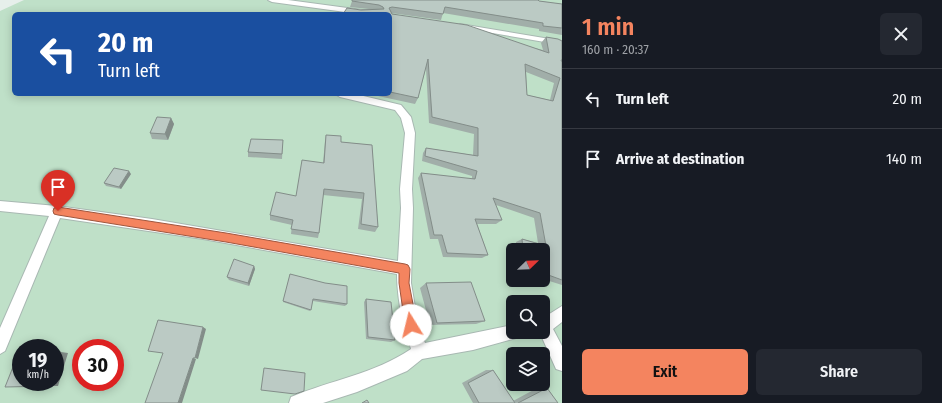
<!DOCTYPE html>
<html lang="en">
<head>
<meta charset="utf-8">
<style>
	:root { --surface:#171b24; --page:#242831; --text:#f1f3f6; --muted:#9ea1a6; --line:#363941; --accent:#f4845f }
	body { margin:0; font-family:"Fira Sans Condensed",sans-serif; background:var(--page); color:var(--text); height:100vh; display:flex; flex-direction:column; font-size:15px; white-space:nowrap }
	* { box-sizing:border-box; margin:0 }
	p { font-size:13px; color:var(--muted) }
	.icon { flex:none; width:22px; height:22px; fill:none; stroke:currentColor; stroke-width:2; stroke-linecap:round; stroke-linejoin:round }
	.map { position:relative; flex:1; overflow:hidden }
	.side { display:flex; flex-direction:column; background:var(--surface); width:380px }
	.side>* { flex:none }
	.top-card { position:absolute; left:12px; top:12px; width:380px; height:84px; border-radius:6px; box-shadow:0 2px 10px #0003; background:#1a4fa0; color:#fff; overflow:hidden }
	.needle { width:26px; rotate:67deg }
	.controls { position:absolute; left:506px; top:243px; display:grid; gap:8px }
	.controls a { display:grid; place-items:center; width:44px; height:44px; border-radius:6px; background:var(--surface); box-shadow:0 2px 10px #0003; font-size:20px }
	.speed { position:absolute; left:12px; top:339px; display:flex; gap:8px; font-size:20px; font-weight:700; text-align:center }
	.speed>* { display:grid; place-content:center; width:52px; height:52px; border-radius:50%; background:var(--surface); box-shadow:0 2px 10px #0003; line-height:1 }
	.speed small { font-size:10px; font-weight:400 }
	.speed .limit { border:6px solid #d22; background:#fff; color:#111 }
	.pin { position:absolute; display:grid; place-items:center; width:34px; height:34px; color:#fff; margin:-41px -17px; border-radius:50% 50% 50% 0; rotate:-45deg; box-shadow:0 0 4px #0007 }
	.pin .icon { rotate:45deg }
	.me { position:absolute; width:44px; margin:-22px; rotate:351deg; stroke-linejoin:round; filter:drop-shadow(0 0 3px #0008) }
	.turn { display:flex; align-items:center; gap:14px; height:84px; padding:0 20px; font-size:18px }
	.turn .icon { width:52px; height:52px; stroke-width:2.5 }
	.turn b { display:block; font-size:28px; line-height:34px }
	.round { display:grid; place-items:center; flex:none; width:42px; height:42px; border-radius:6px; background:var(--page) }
	.headline { display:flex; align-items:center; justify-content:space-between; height:68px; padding:0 20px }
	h1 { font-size:24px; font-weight:600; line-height:30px; color:var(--accent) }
	.primary-button { display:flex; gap:8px; margin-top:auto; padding:8px 20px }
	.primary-button a { flex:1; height:46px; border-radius:6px; background:var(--accent); color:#111; font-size:16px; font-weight:600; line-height:46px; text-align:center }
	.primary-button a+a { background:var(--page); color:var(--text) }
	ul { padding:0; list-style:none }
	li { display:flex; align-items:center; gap:12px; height:60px; padding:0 20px; border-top:1px solid var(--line) }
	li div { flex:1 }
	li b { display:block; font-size:15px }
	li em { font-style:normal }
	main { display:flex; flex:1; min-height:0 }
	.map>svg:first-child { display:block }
</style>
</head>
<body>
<main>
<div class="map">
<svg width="562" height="403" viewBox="0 0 562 403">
	<rect width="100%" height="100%" fill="#e6efeb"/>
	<!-- green -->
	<path fill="#bfe0c8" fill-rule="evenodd" d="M24,0H562V403H0V11ZM14,14H390V94H14ZM513,250H543V280H513ZM513,302H543V332H513ZM21,348H55V382H21ZM81,348H115V382H81ZM513,354H543V384H513Z"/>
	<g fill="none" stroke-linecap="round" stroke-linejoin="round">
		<defs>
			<path id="minor" d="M268,0H288L377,12L381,14H360L272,2Z
				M460,24L562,41V45L463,28H460Z
				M335,94H355L401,105L411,117L415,133L412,189L413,208L411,283L418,325L425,343L513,325V332H523L520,337L473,350L422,359L407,371L357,392L323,403H289L291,397C331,380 374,374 411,349C409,340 405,333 403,324C400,309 397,290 397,274L203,239L60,218L5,351L0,354V328L49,216L0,211V201L57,206L152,219L398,261L401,208L400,189L405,133L401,118L395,110L340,97Z
				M562,306V322L553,329L562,346V371L556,369L540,333L538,332H543V318Z"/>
		</defs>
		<!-- minor casing -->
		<use href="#minor" stroke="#a8b8b2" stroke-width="2"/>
		<!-- minor -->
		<use href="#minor" fill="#fff" fill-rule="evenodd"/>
	</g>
	<!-- wall -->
	<path fill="#a1aea9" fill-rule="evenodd" d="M352,1H539L562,4V35L539,31V29L443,13L441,20L391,13L392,14L543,50L541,43L546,37L562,41V285L543,279V250H516V242L522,239L538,243L534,218L496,205L502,220L496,224H477L488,255L482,258L443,257L438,239H430L418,178L421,173L472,179V176L422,161L423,153L426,148L473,155L474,134L429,123L426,68L418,98L415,104L378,96L379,94H390V14L361,10L369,9L350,7ZM526,72L554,83L550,100L527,95Z
		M171,118L174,124L168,140L152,139L150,133Z
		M326,135L341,142L372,145L378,227L375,232L358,229L362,199L323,195L319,233L318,238L291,234L292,225L270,220V215L296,196L323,163L325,141Z
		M283,140L282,159L248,157V152Z
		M131,174L121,189L106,186L104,183Z
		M254,266L255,269L249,286L229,280L227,277Z
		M290,274L347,304L345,306L313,301L310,311L283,302Z
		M426,283L485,321L476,324L430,325L420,288Z
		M366,299L395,340L391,342L366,339L364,302Z
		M486,370H493L513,401L539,387L547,388L558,403H473L462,383Z"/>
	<!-- shaded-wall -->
	<path fill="#838d89" d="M171,118L174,124L168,140L165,134Z
		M129,171L131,174L121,189L119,187Z
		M254,266L255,269L249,286L248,283Z
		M203,327L206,329L198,359L195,358Z
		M61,352L68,353L58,386H50L51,382H55V370Z
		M193,358L196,359L182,403H178Z"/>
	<!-- building -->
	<path fill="#bbcac4" stroke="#838d89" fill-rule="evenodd" d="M352,0H538L539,1L562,4V28L543,26V23L445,7L443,14L392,7L389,8L392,14L467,25L549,53L546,37L558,39L562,41V60H561L562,62V280L543,273V250H523L522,239L546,246L540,213L493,198L502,220L475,219L488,255L447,253L442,235H434L421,173L475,179L477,171L425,156L426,148L478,156V128L432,117L428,59L418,98L390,92V14H343L347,8L361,10L384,9L383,7L379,5L352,1ZM525,64L560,78L553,101L527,95Z
		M157,117L171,118L165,134L150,133Z
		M326,135L341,136V142L372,145L378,227L361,224L364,193L324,189L319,233L291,229L293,220L270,215L276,192L296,196L302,160L324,163Z
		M251,139L283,140L282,154L248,152Z
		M114,168L129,171L119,187L104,183Z
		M234,259L254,266L248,283L227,277Z
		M290,274L325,283L347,286V304L313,299L311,310L283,301Z
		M471,282L485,321L437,323L426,283Z
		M366,299L391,302L395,340L368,337Z
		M158,320L203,327L195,358H193L178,403H145L163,353L148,351Z
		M19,352H21V382H51L50,386L5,387Z
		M55,352H61L55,370Z
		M264,368L305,373L304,391L295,394L261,390Z
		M493,370L515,403H479L468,383Z
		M547,388L558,403H518Z
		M367,400L369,403H362Z"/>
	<!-- route -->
	<path fill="#f4845f" stroke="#9f563e" d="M58,207L226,233L405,264L408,265L410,269L409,283L417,325L415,329L411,331L407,329L405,325L399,283V273L226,242L58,215L54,214L53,211L54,208Z"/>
</svg>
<div class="controls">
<a><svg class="needle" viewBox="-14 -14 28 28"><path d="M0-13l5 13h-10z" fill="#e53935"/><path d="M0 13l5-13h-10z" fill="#9ea1a6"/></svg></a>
<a><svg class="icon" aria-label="search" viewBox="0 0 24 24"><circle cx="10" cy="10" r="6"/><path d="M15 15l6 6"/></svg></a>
<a><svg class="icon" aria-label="layers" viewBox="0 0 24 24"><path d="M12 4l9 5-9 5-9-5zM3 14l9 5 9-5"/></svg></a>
</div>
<div class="speed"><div>19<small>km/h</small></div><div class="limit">30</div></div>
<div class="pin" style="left:58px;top:211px;background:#d93025"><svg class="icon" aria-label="arrive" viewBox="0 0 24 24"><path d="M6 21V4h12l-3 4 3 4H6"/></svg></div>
<svg class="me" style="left:411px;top:325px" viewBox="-20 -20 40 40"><circle r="19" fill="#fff"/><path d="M0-13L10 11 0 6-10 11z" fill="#f4845f"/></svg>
<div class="top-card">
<div class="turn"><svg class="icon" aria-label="left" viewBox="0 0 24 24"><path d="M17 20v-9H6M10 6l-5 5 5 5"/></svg><div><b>20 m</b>Turn left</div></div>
</div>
</div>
<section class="side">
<div class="headline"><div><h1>1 min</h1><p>160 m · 20:37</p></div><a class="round"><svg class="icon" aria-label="close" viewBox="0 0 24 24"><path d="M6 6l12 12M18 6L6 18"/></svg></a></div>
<ul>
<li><svg class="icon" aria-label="left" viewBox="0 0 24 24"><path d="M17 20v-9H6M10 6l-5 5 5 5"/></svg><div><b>Turn left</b></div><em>20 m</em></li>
<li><svg class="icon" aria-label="arrive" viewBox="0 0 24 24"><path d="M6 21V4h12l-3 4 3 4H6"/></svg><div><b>Arrive at destination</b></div><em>140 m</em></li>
</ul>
<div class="primary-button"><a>Exit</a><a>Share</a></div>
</section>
</main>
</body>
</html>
